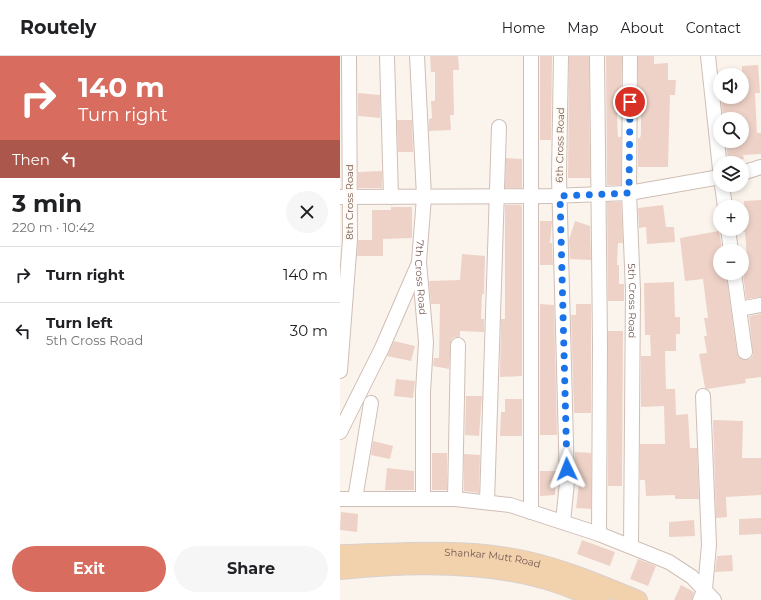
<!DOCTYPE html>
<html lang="en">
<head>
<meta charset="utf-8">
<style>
	:root { --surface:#fff; --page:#f6f6f6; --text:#202124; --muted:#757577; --line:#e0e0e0; --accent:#d86d5f }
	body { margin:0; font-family:Montserrat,sans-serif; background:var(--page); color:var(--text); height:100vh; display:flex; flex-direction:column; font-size:15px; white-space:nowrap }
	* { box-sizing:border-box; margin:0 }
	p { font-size:13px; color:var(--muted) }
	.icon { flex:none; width:22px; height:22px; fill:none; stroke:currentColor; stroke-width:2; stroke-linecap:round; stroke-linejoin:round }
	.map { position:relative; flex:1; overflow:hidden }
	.sheet { display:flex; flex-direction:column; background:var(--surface); width:340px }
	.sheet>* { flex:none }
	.hud { background:#d86d5f; color:#fff; overflow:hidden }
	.buttons { position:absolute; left:373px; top:12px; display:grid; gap:8px }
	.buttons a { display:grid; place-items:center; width:36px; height:36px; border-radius:50%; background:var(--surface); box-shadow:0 2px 6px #0003; font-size:20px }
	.pin { position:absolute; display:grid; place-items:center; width:34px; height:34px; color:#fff; margin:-17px; border:2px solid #fff; border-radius:50%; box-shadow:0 1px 4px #0007 }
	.me { position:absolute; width:44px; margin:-22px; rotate:358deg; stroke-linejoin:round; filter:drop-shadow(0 0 3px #0008) }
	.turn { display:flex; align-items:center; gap:14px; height:84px; padding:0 12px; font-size:18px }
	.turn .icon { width:52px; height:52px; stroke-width:2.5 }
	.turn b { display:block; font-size:28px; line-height:34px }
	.then { display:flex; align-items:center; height:38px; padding:0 12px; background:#0003; gap:8px; font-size:15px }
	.round { display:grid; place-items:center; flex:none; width:42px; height:42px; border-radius:21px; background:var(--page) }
	.summary { display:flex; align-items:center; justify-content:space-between; height:68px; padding:0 12px }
	h1 { font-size:24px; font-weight:700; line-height:30px }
	.cta { display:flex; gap:8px; margin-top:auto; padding:8px 12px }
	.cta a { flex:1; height:46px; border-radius:24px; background:var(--accent); color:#fff; font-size:16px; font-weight:700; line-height:46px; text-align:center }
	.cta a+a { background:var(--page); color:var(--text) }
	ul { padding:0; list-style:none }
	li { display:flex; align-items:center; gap:12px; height:56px; padding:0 12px; border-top:1px solid var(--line) }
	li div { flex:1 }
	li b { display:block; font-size:15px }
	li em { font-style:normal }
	header { display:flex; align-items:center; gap:24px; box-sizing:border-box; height:56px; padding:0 20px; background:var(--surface); border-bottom:1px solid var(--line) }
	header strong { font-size:19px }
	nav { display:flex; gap:22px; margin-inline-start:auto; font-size:14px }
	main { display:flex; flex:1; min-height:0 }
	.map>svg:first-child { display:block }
</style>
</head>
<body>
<header>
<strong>Routely</strong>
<nav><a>Home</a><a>Map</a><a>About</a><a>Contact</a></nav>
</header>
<main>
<section class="sheet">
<div class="hud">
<div class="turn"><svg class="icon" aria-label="right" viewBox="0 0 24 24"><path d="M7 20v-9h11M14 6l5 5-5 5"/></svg><div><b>140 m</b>Turn right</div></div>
<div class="then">Then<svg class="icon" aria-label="left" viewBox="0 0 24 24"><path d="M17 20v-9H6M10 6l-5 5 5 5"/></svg></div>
</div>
<div class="summary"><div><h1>3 min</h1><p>220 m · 10:42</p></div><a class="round"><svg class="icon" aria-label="close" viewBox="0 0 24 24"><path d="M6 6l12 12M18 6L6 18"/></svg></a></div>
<ul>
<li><svg class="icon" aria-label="right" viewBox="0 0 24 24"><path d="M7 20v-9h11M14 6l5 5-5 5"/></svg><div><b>Turn right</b></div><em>140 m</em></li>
<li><svg class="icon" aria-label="left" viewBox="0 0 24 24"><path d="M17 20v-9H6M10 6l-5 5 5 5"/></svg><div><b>Turn left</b><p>5th Cross Road</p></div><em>30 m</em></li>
</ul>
<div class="cta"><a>Exit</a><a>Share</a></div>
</section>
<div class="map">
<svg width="421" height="544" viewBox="0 0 421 544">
	<rect width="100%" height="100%" fill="#fbf4ed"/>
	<!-- building -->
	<path fill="#eed2c7" d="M90,0H118L119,14H113L114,59H110L111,74L89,75V63L92,62L91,45H95V16H91Z
		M200,0H212L211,84H200Z
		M229,0H249L250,122H228Z
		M266,0H282L281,58H277L278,81H281V129H267Z
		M298,0H314V8L328,7V24H336L335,39H330L328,111H298V82H300L301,78V58H298Z
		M418,9L420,37H415L417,77H421V98L403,99L404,103L388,105L386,85H402V59L383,60L381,42L402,41V10Z
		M18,37L40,39V62L18,60Z
		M57,64H72L73,96H58Z
		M166,102L182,103V132H165Z
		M42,115V132H18V116Z
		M421,144V241L406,243L403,217L408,214L405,176H403L402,168V161L405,160L404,145Z
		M267,146H281L283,187H278L277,209H279V228H284V245H268Z
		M165,149H181L182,151V320L160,321L161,263H165Z
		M323,149L326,171H334L335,186L307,188L306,171L299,172L298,152Z
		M51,151H72V182L43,183V200H17L18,184H32V154H51Z
		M200,165H212L210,187H212L213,209H200Z
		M235,165L250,170L251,204L230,203L229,184Z
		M379,175L382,193L380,194V217H386L397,297L402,304L410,303L413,299L409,260L421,258V321L405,323L406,327L367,333L365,332L359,298L367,297L364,280H367L364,262H368L363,223L345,225L340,182Z
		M122,198L145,200L144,238H142L141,263H144V276L120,275V281H114L111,284L109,313L93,310L94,302H99L100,248H91L89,225L120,224Z
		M334,226L335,261H340V278H336V295H325L326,333H335L336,359L348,358L350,392H357L359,443H335V439L306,440L305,424H300V388H325L324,350L301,351V300H311L310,279H305L304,227Z
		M200,248L214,249L217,379H200Z
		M236,248H251V357H234L231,259H236Z
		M268,275H283L282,430H268Z
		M54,285L75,290L71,305L47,300Z
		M56,323L75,325L73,342L54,340Z
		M126,340H142L139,380L125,379Z
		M165,343H182V380H160L161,356H165Z
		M373,364L403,365L402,402H421V439L386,441L387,461L376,462Z
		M33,385L53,390L50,403L31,399Z
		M235,396L251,397V453L236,452L239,428H235Z
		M92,397H107V434H92Z
		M124,398L140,399L139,437L124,435Z
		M47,412L74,415V434H45Z
		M200,415H218V428H215V439L200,440Z
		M1,456L18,458L17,476L0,474Z
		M421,462V478L399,479V463Z
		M354,464L355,480L329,481V466Z
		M242,484L275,496L270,510L237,498Z
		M392,499L393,515L375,516L377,500Z
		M298,503L316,510L308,530L290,523Z
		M341,529L354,536L352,544H334Z"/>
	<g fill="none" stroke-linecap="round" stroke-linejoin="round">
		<defs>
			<g id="minor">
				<path d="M47,0L51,141"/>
				<path id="s1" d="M77,0L84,141L79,206L86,286L83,336V443"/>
				<path d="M191,0V456"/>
				<path d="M221,0L219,120L227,426L223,466"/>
				<path d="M257,0L260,288L259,478"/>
				<path id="s2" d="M290,0L289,137L293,235L291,490"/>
				<path d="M368,0L380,113"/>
				<path d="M402,117L421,111"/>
				<path d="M382,129L385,151"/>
				<path d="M0,141L211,140L289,137L380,121"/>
				<path d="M388,173L391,195"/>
				<path d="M394,217L405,296"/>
				<path d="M399,253L421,249"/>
				<path d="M0,315L10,184L9,0"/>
				<path d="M0,376L42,292L78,209"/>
				<path d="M0,443H115L170,449L259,478L329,506L352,521L374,544"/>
				<path d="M15,443L31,347"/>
				<path d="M115,443L118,289"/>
				<path d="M147,446C152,321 154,196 159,71"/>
				<path d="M360,544L365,533L369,489L363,340"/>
			</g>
			<g id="major">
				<path id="s3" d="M0,498C55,497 113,492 168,501C213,508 257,527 298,544"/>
				<path d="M0,514C67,507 141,505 206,524C224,529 242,537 260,544"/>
			</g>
		</defs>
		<!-- minor casing -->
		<use href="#minor" stroke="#cfbeb5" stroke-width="16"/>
		<!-- major casing -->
		<use href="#major" stroke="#d8d1ce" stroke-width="20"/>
		<!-- minor -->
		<use href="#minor" stroke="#fff" stroke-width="14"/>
		<!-- major -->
		<use href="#major" stroke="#f2d1ad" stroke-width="18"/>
	</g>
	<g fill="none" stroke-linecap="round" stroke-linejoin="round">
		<!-- route -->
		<path stroke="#1a73e8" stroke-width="7" stroke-dasharray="0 12.6" d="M227,413L220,140L289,137L290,46"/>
	</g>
	<g text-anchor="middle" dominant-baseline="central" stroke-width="4" stroke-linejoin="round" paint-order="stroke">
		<!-- street labels -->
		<g font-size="10" fill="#755a51" stroke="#fef9f3">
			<text transform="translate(220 89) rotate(-89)">6th Cross Road</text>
			<text transform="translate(9 146) rotate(-90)">8th Cross Road</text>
			<text stroke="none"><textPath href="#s1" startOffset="222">7th Cross Road</textPath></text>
			<text stroke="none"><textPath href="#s2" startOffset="245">5th Cross Road</textPath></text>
			<text stroke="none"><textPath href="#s3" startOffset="153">Shankar Mutt Road</textPath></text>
		</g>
	</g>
</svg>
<div class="buttons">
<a><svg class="icon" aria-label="sound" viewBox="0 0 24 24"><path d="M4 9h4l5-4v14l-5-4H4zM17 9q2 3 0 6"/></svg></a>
<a><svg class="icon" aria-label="search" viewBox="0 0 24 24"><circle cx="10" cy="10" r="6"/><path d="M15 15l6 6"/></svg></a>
<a><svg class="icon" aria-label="layers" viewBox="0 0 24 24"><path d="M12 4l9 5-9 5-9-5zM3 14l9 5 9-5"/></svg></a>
<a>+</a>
<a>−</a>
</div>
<div class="pin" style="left:290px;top:46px;background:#d93025"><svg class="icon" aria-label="arrive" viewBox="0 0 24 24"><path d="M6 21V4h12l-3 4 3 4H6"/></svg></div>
<svg class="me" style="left:227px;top:413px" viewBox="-20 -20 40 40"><path d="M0-17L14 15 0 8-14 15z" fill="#1a73e8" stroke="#fff" stroke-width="4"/></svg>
</div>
</main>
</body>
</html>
